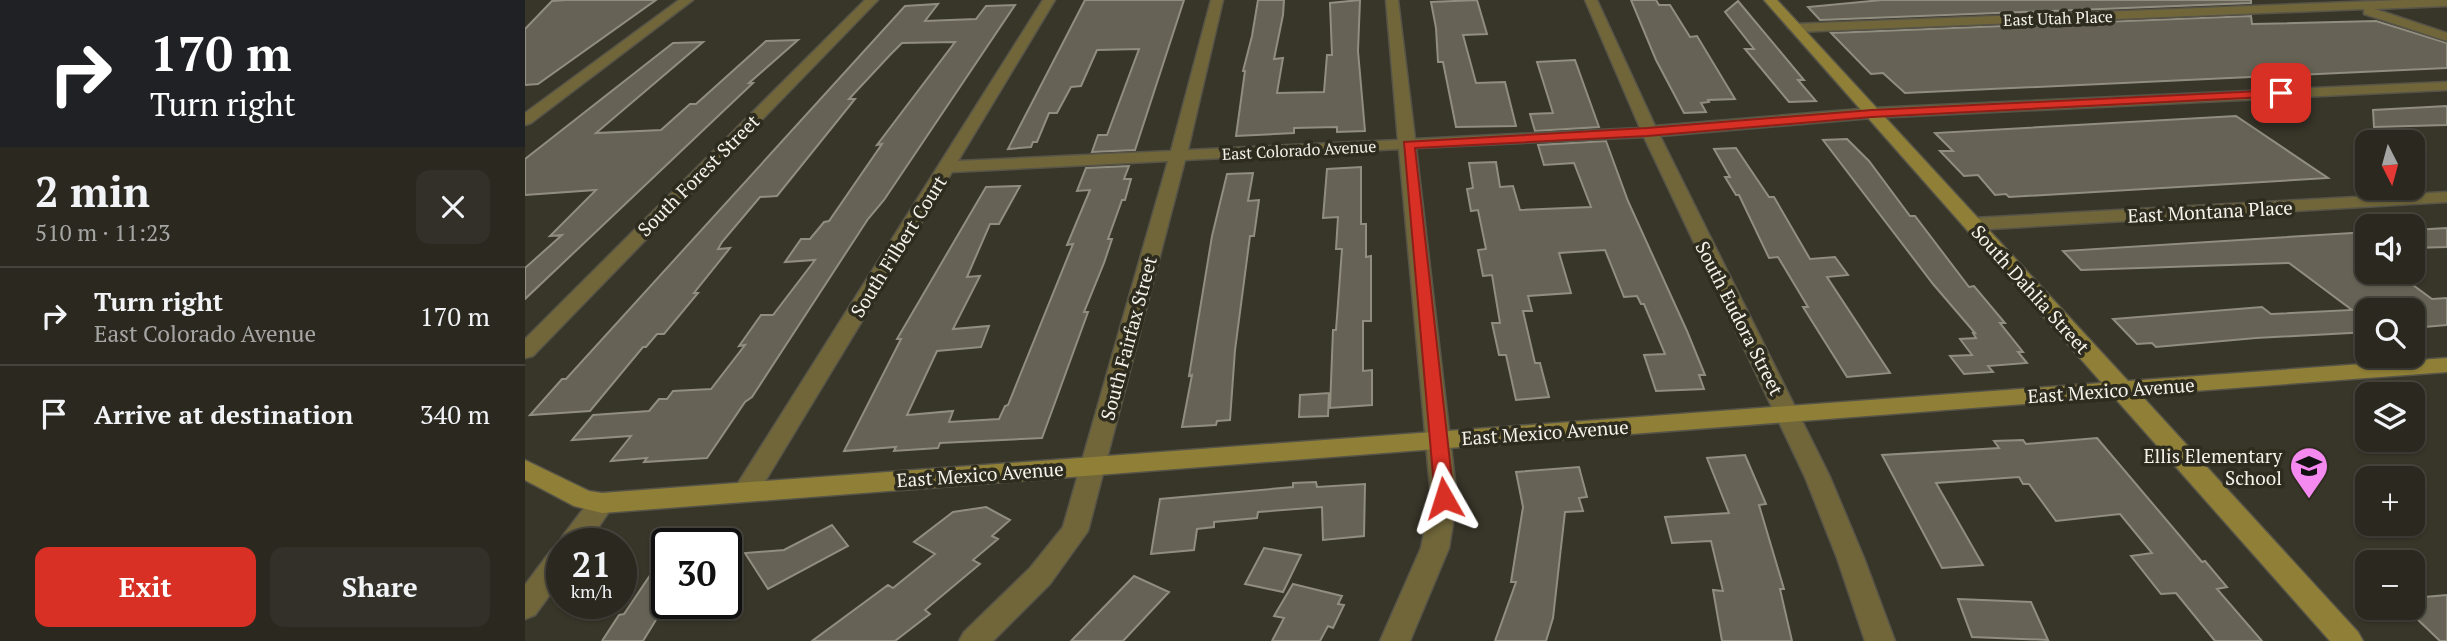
<!DOCTYPE html>
<html lang="en">
<head>
<meta charset="utf-8">
<style>
	:root { --surface:#2a281f; --page:#323028; --text:#f1f3f6; --muted:#a5a6a4; --line:#46443d; --accent:#d93025 }
	body { margin:0; font-family:"PT Serif",serif; background:var(--page); color:var(--text); height:100vh; display:flex; flex-direction:column; font-size:26px; white-space:nowrap }
	* { box-sizing:border-box; margin:0 }
	p { font-size:23px; color:var(--muted) }
	.icon { flex:none; width:38px; height:38px; fill:none; stroke:currentColor; stroke-width:2; stroke-linecap:round; stroke-linejoin:round }
	.map { position:relative; flex:1; overflow:hidden }
	.side { display:flex; flex-direction:column; background:var(--surface); width:525px }
	.side>* { flex:none }
	.guide { background:#202124; color:#fff; overflow:hidden }
	.needle { width:46px; rotate:174deg }
	.tools { position:absolute; left:1830px; top:130px; display:grid; gap:14px }
	.tools a { display:grid; place-items:center; width:70px; height:70px; border-radius:14px; background:var(--surface); box-shadow:0 2px 5px #0004,0 0 0 2px var(--line); font-size:35px }
	.speed { position:absolute; left:21px; top:528px; display:flex; gap:14px; font-size:35px; font-weight:700; text-align:center }
	.speed>* { display:grid; place-content:center; width:91px; height:91px; border-radius:50%; background:var(--surface); box-shadow:0 2px 5px #0004,0 0 0 2px var(--line); line-height:1 }
	.speed small { font-size:18px; font-weight:400 }
	.speed .limit { border:4px solid #111; border-radius:10px; background:#fff; color:#111 }
	.pin { position:absolute; display:grid; place-items:center; width:60px; height:60px; color:#fff; margin:-30px; border-radius:14px; box-shadow:0 4px 10px #0006 }
	.me { position:absolute; width:77px; margin:-38px; rotate:354deg; stroke-linejoin:round; filter:drop-shadow(0 0 5px #0008) }
	.turn { display:flex; align-items:center; gap:24px; height:147px; padding:0 35px; font-size:32px }
	.turn .icon { width:91px; height:91px; stroke-width:2.5 }
	.turn b { display:block; font-size:49px; line-height:60px }
	.round { display:grid; place-items:center; flex:none; width:74px; height:74px; border-radius:14px; background:var(--page) }
	.headline { display:flex; align-items:center; justify-content:space-between; height:119px; padding:0 35px }
	h1 { font-size:42px; font-weight:800; line-height:52px }
	.primary-button { display:flex; gap:14px; margin-top:auto; padding:14px 35px }
	.primary-button a { flex:1; height:80px; border-radius:14px; background:var(--accent); color:#fff; font-size:28px; font-weight:800; line-height:80px; text-align:center }
	.primary-button a+a { background:var(--page); color:var(--text) }
	ul { padding:0; list-style:none }
	li { display:flex; align-items:center; gap:21px; height:98px; padding:0 35px; border-top:2px solid var(--line) }
	li div { flex:1 }
	li b { display:block; font-size:26px }
	li em { font-style:normal }
	main { display:flex; flex:1; min-height:0 }
	.map>svg:first-child { display:block }
</style>
</head>
<body>
<main>
<section class="side">
<div class="guide">
<div class="turn"><svg class="icon" aria-label="right" viewBox="0 0 24 24"><path d="M7 20v-9h11M14 6l5 5-5 5"/></svg><div><b>170 m</b>Turn right</div></div>
</div>
<div class="headline"><div><h1>2 min</h1><p>510 m · 11:23</p></div><a class="round"><svg class="icon" aria-label="close" viewBox="0 0 24 24"><path d="M6 6l12 12M18 6L6 18"/></svg></a></div>
<ul>
<li><svg class="icon" aria-label="right" viewBox="0 0 24 24"><path d="M7 20v-9h11M14 6l5 5-5 5"/></svg><div><b>Turn right</b><p>East Colorado Avenue</p></div><em>170 m</em></li>
<li><svg class="icon" aria-label="arrive" viewBox="0 0 24 24"><path d="M6 21V4h12l-3 4 3 4H6"/></svg><div><b>Arrive at destination</b></div><em>340 m</em></li>
</ul>
<div class="primary-button"><a>Exit</a><a>Share</a></div>
</section>
<div class="map">
<svg width="1922" height="641" viewBox="0 0 1922 641">
	<rect width="100%" height="100%" fill="#383529"/>
	<!-- building -->
	<path fill="#666356" stroke="#918e80" stroke-width="2" d="M42,0H131L13,84L0,85V29L27,1Z
		M560,0H659L610,150L567,152L573,135H582L614,49L572,50L556,86L546,87L532,113H524L512,142H508L506,147L483,149Z
		M733,0H759L758,15L749,59L758,58L752,93L799,92L802,55H807L805,3L835,0L833,51L840,131L812,132V127L769,128V133L711,136L720,71H718L727,36Z
		M952,0L962,34L938,35L951,83L980,82L991,126L931,127L918,62H913L911,28L906,2Z
		M1106,0H1131L1134,5H1145L1165,37L1172,36L1210,99L1183,100L1184,102L1176,103L1181,112L1159,113L1131,60Z
		M1357,0H1726V3L1295,20L1283,7Z
		M1213,1L1279,80H1273L1291,101L1264,102L1220,49H1229L1200,12Z
		M413,4L400,21L451,19L461,6L490,5L359,200L343,219L227,397L220,402L182,458L119,462L122,458L86,461L106,436L47,440L68,415L124,411L134,399H142L148,391L186,389L220,345L214,346L236,315H248L290,260L260,262L276,239H285L299,222L304,221L357,144L352,145L430,42L377,43L365,55L324,99H330L252,196L235,197L197,242L193,249L205,248L169,293H173L139,334H132L121,347H118L65,411L5,415L37,379H41L380,6Z
		M1726,16L1727,24L1851,21L1922,43V68L1380,93L1358,73L1346,74L1306,33Z
		M273,40L224,83H228L0,299V268L37,235L25,236L71,190L0,195V159L148,43L178,42L71,133L136,130L165,104H171L241,41Z
		M1050,60L1074,127L1010,131L1005,114L1028,113L1012,62Z
		M1922,106V125L1849,127L1848,110Z
		M1711,116L1803,178L1484,197L1481,194L1470,195L1453,175L1439,176L1415,151H1428L1410,133Z
		M1322,139L1344,161L1385,216H1390L1444,287L1449,286L1480,323H1475L1498,352H1493L1502,363L1463,366L1468,372L1439,374L1425,356L1447,355L1435,339L1451,338L1448,333H1450L1408,284L1298,140Z
		M1081,141L1103,201L1162,331L1180,375H1174L1179,389L1131,391L1119,355L1140,354L1119,304H1116L1112,296L1099,297L1080,250L1034,253L1046,293L1003,296L1007,311H998L1010,363H1015L1024,397L991,400L981,355H974L967,323H975L967,275L958,276L953,250L961,249L953,210L946,211L942,189L948,188L944,163L971,162L975,187L988,186L995,210L1066,207L1049,163L1019,165L1013,145Z
		M1211,148L1244,197H1249L1285,259L1310,257L1323,275L1302,277L1365,373L1322,377L1278,307H1283L1253,257L1244,258L1214,195H1211L1200,177H1205L1189,149Z
		M604,166L599,179H606L600,200H597L583,239H587L579,263L559,312H563L517,438L415,443L413,448L369,451L371,447L319,451L376,339H372L461,187L495,186L474,224H465L442,277L455,276L428,329L464,326L456,347L412,351L382,415L428,411L424,422L474,419L480,406L483,405L548,244L542,245L565,190L552,191L561,168Z
		M836,167V224H841V257L846,256V321H838V371L847,370V405L805,408L808,330H811L817,249H811L813,217L798,218L802,169Z
		M728,173L723,201L734,200L729,236H725L710,350L705,420L692,421L691,425L657,427L667,375L664,376L687,236L702,174Z
		M1922,228V247L1888,248V230Z
		M1843,232V271H1869L1907,299L1922,298V325L1888,328V310H1843V332L1731,338L1631,347L1627,343L1612,344L1588,319L1737,307L1746,314L1827,310L1764,263L1556,270L1538,251Z
		M804,393L803,416L774,417L775,395Z
		M1572,438L1677,562L1680,561L1702,587L1692,589L1737,641H1690L1651,593L1636,594L1606,556L1627,553L1595,514L1531,521L1504,484H1498L1494,477L1411,483L1458,565L1417,568L1357,455L1474,448L1469,441L1498,440L1501,444Z
		M1220,455L1241,504L1234,505L1259,589H1255L1267,641H1197L1188,590L1198,591L1186,541L1147,543L1140,517L1204,513L1182,458Z
		M1054,467L1062,497L1054,498L1058,511L1040,512L1028,618L1021,641H970L991,582H986L998,507L991,472Z
		M791,482L792,487L840,484L839,536L798,540L797,507L733,512L732,518L689,522V527L672,529L669,550L626,554L635,499L768,487V483Z
		M461,507L485,520L467,536L473,539L448,560L455,564L400,610L405,614L370,641H287L363,585L368,588L410,554L389,542L428,512Z
		M307,525L323,546L243,589L220,553L259,550Z
		M739,548L776,555L758,592L720,584Z
		M142,550V602L118,641H77L94,615L99,614Z
		M609,576L644,592L598,641H546Z
		M768,584L817,596L813,604L819,605L808,628L803,626L795,641H747L759,618L749,616Z
		M1922,595V641H1915L1888,615V598Z
		M1433,599L1506,602L1523,640L1447,637Z"/>
	<g fill="none" stroke-linecap="round" stroke-linejoin="round">
		<defs>
			<path id="street" d="M154,0H168L6,123L0,125V113Z
				M340,0H353L8,356L0,358V339Z
				M518,0H530L433,161L646,151L686,0H698L663,150L873,140L861,0H873L890,139L1115,128L1060,0H1072L1130,126L1347,108L1922,82V90L1347,118L1135,136L1305,477L1339,558L1370,641H1340L1312,558L1280,477L1119,137L891,148L932,498L924,548L885,641H855L896,548L906,498L874,149L660,160L563,531L525,584L468,641H434L439,632L505,568L538,527L643,161L427,172L230,498L221,500L212,498L208,491Z
				M1877,0H1922V6L1850,9L1922,33V41L1839,14V9L1270,32L1263,28L1270,24Z
				M1922,192V202L1448,230L1439,224L1448,218Z
				M77,493L86,496L90,503L62,544H37V578L10,615L0,619V585L27,549L35,547L34,544L37,537L68,496Z"/>
			<path id="secondary" d="M1239,0H1252L1603,381L1922,358V372L1616,395L1833,632L1838,641H1805L1589,397L77,513L49,506L0,480V460L64,491L77,493L1577,383Z"/>
		</defs>
		<!-- street casing -->
		<use href="#street" stroke="#565348" stroke-width="3"/>
		<!-- secondary casing -->
		<use href="#secondary" stroke="#565348" stroke-width="3"/>
		<!-- street -->
		<use href="#street" fill="#70663a" fill-rule="evenodd"/>
		<!-- secondary -->
		<use href="#secondary" fill="#908037" fill-rule="evenodd"/>
	</g>
	<!-- route -->
	<path fill="#d93025" stroke="#8d1f18" stroke-width="2" d="M1756,90L1760,91V96L1347,117L1122,136L890,148L929,498L926,503H912L910,498L879,142L1122,128L1347,110Z"/>
	<!-- icons -->
	<defs>
		<symbol id="school-pin" viewBox="-11 -11 22 30"><path d="M0 17L-7.5 6A9.5 9.5 0 1 1 7.5 6Z" fill="#f489f0" stroke="#2e2b1f"/><path d="M0-5L7-2L0 1L-7-2ZM-4 1L0 2.5L4 1V4Q0 6-4 4Z" fill="#111"/></symbol>
	</defs>
	<g fill-rule="evenodd">
		<use href="#school-pin" x="1762" y="444" width="44" height="60"/>
	</g>
	<g text-anchor="middle" dominant-baseline="central" stroke-width="7" stroke-linejoin="round" paint-order="stroke">
		<!-- far-street labels -->
		<g font-size="16" fill="#f4f2ea" stroke="#2e2b1f">
			<text transform="translate(1533 18) rotate(-2)">East Utah Place</text>
			<text transform="translate(774 150) rotate(-3)">East Colorado Avenue</text>
		</g>
		<!-- street labels -->
		<g font-size="19" fill="#f4f2ea" stroke="#2e2b1f">
			<text transform="translate(173 175) rotate(-45)">South Forest Street</text>
			<text transform="translate(1685 211) rotate(-3)">East Montana Place</text>
			<text transform="translate(373 246) rotate(-58)">South Filbert Court</text>
			<text transform="translate(1506 289) rotate(48)">South Dahlia Street</text>
			<text transform="translate(1215 318) rotate(63)">South Eudora Street</text>
			<text transform="translate(603 338) rotate(-75)">South Fairfax Street</text>
			<text transform="translate(1586 390) rotate(-4)">East Mexico Avenue</text>
			<text transform="translate(1020 432) rotate(-4)">East Mexico Avenue</text>
			<text transform="translate(455 474) rotate(-4)">East Mexico Avenue</text>
		</g>
		<!-- poi labels -->
		<g font-size="19" fill="#f4f2ea" stroke="#2e2b1f" text-anchor="end">
			<text x="1757" y="455">Ellis Elementary<tspan x="1757" dy="22">School</tspan></text>
		</g>
	</g>
</svg>
<div class="tools">
<a><svg class="needle" viewBox="-14 -14 28 28"><path d="M0-13l5 13h-10z" fill="#e53935"/><path d="M0 13l5-13h-10z" fill="#a5a6a4"/></svg></a>
<a><svg class="icon" aria-label="sound" viewBox="0 0 24 24"><path d="M4 9h4l5-4v14l-5-4H4zM17 9q2 3 0 6"/></svg></a>
<a><svg class="icon" aria-label="search" viewBox="0 0 24 24"><circle cx="10" cy="10" r="6"/><path d="M15 15l6 6"/></svg></a>
<a><svg class="icon" aria-label="layers" viewBox="0 0 24 24"><path d="M12 4l9 5-9 5-9-5zM3 14l9 5 9-5"/></svg></a>
<a>+</a>
<a>−</a>
</div>
<div class="speed"><div>21<small>km/h</small></div><div class="limit">30</div></div>
<div class="pin" style="left:1756px;top:93px;background:#d93025"><svg class="icon" aria-label="arrive" viewBox="0 0 24 24"><path d="M6 21V4h12l-3 4 3 4H6"/></svg></div>
<svg class="me" style="left:919px;top:498px" viewBox="-20 -20 40 40"><path d="M0-17L14 15 0 8-14 15z" fill="#d93025" stroke="#fff" stroke-width="4"/></svg>
</div>
</main>
</body>
</html>
